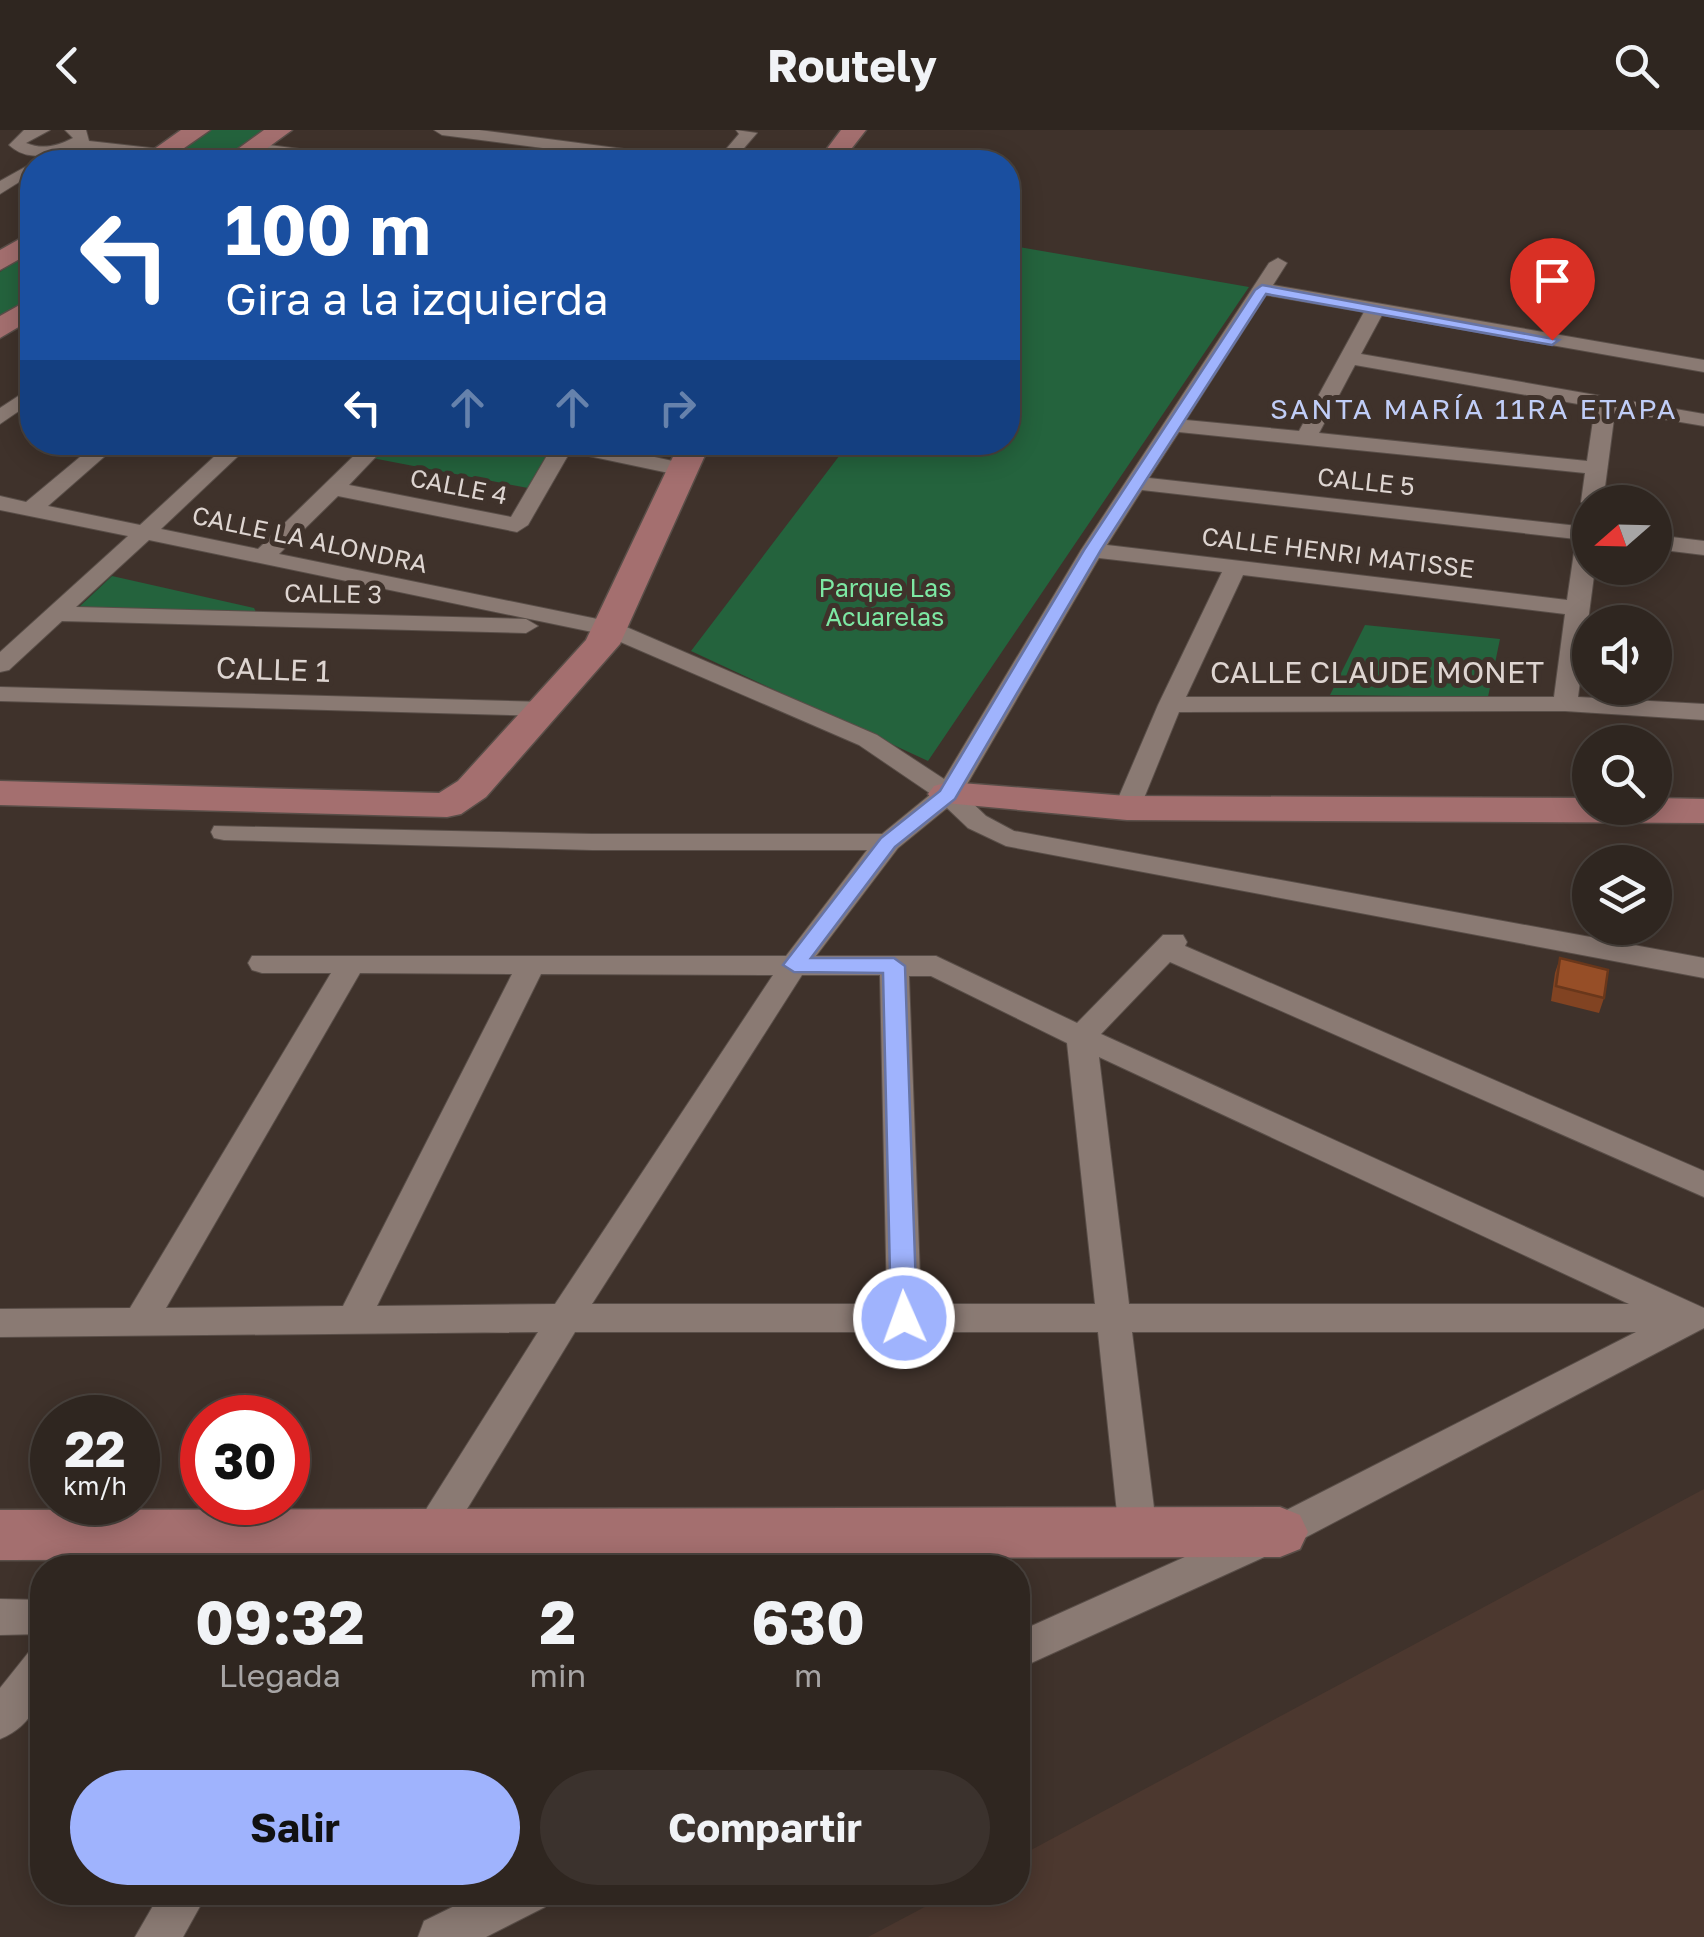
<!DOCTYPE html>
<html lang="es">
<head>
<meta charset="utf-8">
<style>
	:root { --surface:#2f2620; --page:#3b322d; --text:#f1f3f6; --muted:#a7a5a5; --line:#4a433e; --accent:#9fb3fd }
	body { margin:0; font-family:"Golos Text",sans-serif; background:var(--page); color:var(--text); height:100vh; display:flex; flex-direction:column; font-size:38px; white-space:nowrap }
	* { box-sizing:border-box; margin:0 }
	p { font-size:32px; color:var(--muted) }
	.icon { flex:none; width:55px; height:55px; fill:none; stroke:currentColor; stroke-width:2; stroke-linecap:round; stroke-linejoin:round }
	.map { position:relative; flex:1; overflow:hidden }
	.side { position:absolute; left:30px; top:1425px; width:1000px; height:350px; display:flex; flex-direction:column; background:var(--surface); border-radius:40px; box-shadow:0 5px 25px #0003,0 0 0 2px var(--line) }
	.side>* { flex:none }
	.top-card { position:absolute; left:20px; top:20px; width:1000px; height:305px; border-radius:40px; box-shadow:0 5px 25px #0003,0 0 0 2px var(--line); background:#1a4fa0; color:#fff; overflow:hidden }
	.needle { width:65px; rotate:250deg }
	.controls { position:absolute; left:1572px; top:355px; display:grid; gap:20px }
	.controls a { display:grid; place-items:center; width:100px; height:100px; border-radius:50%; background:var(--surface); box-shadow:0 5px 25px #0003,0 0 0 2px var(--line); font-size:50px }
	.speed { position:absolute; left:30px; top:1265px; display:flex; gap:20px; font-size:50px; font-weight:700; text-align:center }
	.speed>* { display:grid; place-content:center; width:130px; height:130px; border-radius:50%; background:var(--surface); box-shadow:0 5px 25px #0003,0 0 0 2px var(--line); line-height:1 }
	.speed small { font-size:25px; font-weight:400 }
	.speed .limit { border:15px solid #d22; background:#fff; color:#111 }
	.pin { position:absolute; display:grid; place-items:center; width:85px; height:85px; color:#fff; margin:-102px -42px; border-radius:50% 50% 50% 0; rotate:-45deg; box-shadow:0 0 10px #0007 }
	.pin .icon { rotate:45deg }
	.me { position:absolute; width:110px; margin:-55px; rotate:358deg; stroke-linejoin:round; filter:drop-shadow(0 0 8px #0008) }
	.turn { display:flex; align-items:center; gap:35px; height:210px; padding:0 40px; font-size:45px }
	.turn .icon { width:130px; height:130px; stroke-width:2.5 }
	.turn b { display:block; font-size:70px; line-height:85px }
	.lanes { display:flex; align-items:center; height:95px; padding:0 40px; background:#0003; justify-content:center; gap:50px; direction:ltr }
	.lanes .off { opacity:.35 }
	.eta { display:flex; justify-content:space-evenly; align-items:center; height:170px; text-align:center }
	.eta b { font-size:60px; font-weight:700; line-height:70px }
	.action { display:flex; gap:20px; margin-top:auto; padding:20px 40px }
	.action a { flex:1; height:115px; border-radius:60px; background:var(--accent); color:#111; font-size:40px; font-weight:700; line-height:115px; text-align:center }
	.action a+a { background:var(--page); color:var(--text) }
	header { display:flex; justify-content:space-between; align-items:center; height:130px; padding:0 40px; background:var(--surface); font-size:45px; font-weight:700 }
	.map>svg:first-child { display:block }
</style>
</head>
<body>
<header><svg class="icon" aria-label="back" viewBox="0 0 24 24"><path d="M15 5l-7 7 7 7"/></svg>Routely<svg class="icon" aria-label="search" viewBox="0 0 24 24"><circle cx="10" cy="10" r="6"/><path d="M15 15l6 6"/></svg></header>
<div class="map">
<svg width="1704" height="1807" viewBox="0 0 1704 1807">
	<rect width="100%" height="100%" fill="#3f322b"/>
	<!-- built -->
	<path fill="#4c382f" d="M1704,1359V1807H868L951,1763L1018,1762V1727Z"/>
	<!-- green -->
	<path fill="#24633d" d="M210,0H270L224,32H162Z
		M1008,115L1249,157L928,631L691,521L849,313L1008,312Z
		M32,120V168L0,191V142Z
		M533,312L554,317L528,358L372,328L390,313Z
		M112,446L254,478L256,482L78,478Z
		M1365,495L1500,509L1488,567L1330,565Z"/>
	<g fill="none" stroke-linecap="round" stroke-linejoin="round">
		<defs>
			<path id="street" d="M24,0H50L26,13C42,20 58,16 73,8L65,0H86L89,11L160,19L168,24L160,29C135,26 104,17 78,19C53,21 31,35 9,15Z
				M434,0H479L685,27L693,32H651L442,5Z
				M736,0L757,3L732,32H715L739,4Z
				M254,13L360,27L368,32H326L248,21V15Z
				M34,32L32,44L0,64V51Z
				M1278,128L1287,133L1273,155L1704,230V242L1382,185L1361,224L1704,284V296L1615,281L1603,372H1590V378L1581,372L1585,343L1179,302L1149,348L1578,396L1582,384L1590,382V438H1595L1578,567L1704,574V590L1565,581L1179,582L1140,678L1136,684H1118L1114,678L1158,575L1222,442L1099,428L962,663L986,686L1014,701L1704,828V848L1006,716L968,698L947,678L898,718L816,826H936L1077,893L1163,805H1183L1187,812L1185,816L1704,1041V1067L1170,832L1101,904L1704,1178V1198L1293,1414L1018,1539V1502L1267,1390L1636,1202H1132L1157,1402L1151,1414L1138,1418L1125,1414L1119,1402L1098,1202H575L431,1438H389L538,1202L0,1207V1179L130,1178L331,843H262L252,840L248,833L252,826H786L867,720H592L224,710L214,708L211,702L214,696L592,704H882L931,664L859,615L602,504L149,410L76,477L526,489L538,496L526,503L62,491L9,540L0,542V522L128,406L0,380V366L26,372L98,312H121L48,376L140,395L230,312H253L161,399L258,419L368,312H390L349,355L511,387L552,317L545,312H586L691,335L694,340L683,346L570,322L528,395L517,402L338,366L279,424L617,493L877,605L944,649L1081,420L1269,133ZM1266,165L1364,182L1299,301L1186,290ZM1355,235L1595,277L1587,331L1319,303ZM1142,360L1576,409L1567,470L1107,415ZM1243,445L1565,484L1554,567H1186ZM360,843L512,844L343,1176L166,1178ZM541,844L773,845L555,1174L377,1176ZM802,845H880L887,1174H592ZM909,846H931L1067,913L1095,1174H921ZM1099,927L1629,1174H1129Z
				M32,257V272L0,294V278Z
				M1655,405L1704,411V425L1655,419Z
				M0,557L545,572L557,579L545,586L0,571Z
				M0,1469L42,1470V1504L0,1505Z
				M42,1518C44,1556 41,1593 0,1609V1558L28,1523Z
				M161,1762H208L183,1807H135Z
				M483,1762H551L545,1777L486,1807H418L424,1791Z"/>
			<path id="secondary" d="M181,0H210L164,32H136Z
				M264,0H292L248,32H220Z
				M841,0H866L841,32H817Z
				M32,102V122L0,140V120Z
				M32,168V189L0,208V186Z
				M680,312H711L620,514L486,667L461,684L447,687L0,675V651L439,663L458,651L586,510Z
				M948,652L1127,666L1590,668V678H1655V668L1704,669V693L1127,690L934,672L928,664L934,656Z
				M1280,1377L1300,1385L1308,1402L1300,1419L1280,1427L0,1430V1380Z"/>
		</defs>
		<!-- street casing -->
		<use href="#street" stroke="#594e48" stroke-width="2"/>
		<!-- secondary casing -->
		<use href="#secondary" stroke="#594e48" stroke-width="3"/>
		<!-- path -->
		<path stroke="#867b75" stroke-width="2.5" stroke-dasharray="5 5" stroke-linecap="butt" d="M19,156L32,146"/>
		<!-- street -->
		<use href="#street" fill="#8a7a73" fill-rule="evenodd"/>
		<!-- secondary -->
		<use href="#secondary" fill="#a46f6f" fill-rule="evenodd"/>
	</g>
	<!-- wall -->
	<path fill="#814322" d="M1560,828L1604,868L1599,883L1551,871L1555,843Z"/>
	<!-- building -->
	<path fill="#964e27" stroke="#69371b" stroke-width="2.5" d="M1560,828L1608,840L1604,868L1556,856Z"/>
	<!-- route -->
	<path fill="#9fb3fd" stroke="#6774a4" stroke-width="2.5" d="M1262,155L1559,210L1552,215L1266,164L1101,420L955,669L895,717L811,828H894L905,836L917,1188L913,1195L904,1198L895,1195L891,1188L883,843L794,842L783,835L881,708L940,661L1084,420L1255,160Z"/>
	<g text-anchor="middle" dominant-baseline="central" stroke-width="10" stroke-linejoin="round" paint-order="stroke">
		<!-- far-street labels -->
		<g font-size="25" fill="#ded5d1" stroke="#3f322b">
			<text transform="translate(1366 351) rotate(6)">CALLE 5</text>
			<text transform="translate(459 356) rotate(11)">CALLE 4</text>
			<text transform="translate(310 409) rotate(12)">CALLE LA ALONDRA</text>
			<text transform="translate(1338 422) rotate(7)">CALLE HENRI MATISSE</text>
			<text transform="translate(333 463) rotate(1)">CALLE 3</text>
		</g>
		<!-- far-park labels -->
		<g font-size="25" fill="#7de8a3" stroke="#3f322b">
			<text x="885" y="457">Parque Las<tspan x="885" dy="29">Acuarelas</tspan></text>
		</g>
		<!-- far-neighbourhood labels -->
		<g font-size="28" letter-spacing="2.5" fill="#c0cdf7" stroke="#3f322b">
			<text x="1474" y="278">SANTA MARÍA 11RA ETAPA</text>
		</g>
		<!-- street labels -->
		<g font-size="30" fill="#ded5d1" stroke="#3f322b">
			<text transform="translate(273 539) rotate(2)">CALLE 1</text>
			<text x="1377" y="542">CALLE CLAUDE MONET</text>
		</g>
	</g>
</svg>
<div class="controls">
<a><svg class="needle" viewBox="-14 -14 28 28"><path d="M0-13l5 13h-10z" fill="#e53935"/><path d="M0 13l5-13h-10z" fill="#a7a5a5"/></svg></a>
<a><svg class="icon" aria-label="sound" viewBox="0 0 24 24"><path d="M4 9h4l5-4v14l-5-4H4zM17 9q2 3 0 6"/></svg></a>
<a><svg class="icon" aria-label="search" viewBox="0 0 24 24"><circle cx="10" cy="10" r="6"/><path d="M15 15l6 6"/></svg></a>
<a><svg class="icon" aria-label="layers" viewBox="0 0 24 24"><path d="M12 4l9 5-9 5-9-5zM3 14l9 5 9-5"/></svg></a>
</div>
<div class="speed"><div>22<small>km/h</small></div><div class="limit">30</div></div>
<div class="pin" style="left:1552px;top:210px;background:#d93025"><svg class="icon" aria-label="arrive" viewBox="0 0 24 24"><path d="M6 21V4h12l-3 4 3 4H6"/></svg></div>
<svg class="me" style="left:904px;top:1188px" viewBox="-20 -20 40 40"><circle r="17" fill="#9fb3fd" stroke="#fff" stroke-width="3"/><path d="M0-11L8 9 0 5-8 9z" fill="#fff"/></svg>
<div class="top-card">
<div class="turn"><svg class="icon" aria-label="left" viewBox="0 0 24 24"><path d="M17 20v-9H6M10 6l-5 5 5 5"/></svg><div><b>100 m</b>Gira a la izquierda</div></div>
<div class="lanes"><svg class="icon" aria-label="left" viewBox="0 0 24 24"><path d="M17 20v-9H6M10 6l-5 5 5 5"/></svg><svg class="icon off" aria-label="ahead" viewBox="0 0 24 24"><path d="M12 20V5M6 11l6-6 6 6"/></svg><svg class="icon off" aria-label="ahead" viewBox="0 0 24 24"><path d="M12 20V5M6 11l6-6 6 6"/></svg><svg class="icon off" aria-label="right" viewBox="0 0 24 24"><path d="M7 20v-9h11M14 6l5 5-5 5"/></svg></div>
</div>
<section class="side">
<div class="eta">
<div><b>09:32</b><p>Llegada</p></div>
<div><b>2</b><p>min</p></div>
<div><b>630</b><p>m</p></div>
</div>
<div class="action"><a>Salir</a><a>Compartir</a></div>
</section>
</div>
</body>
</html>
